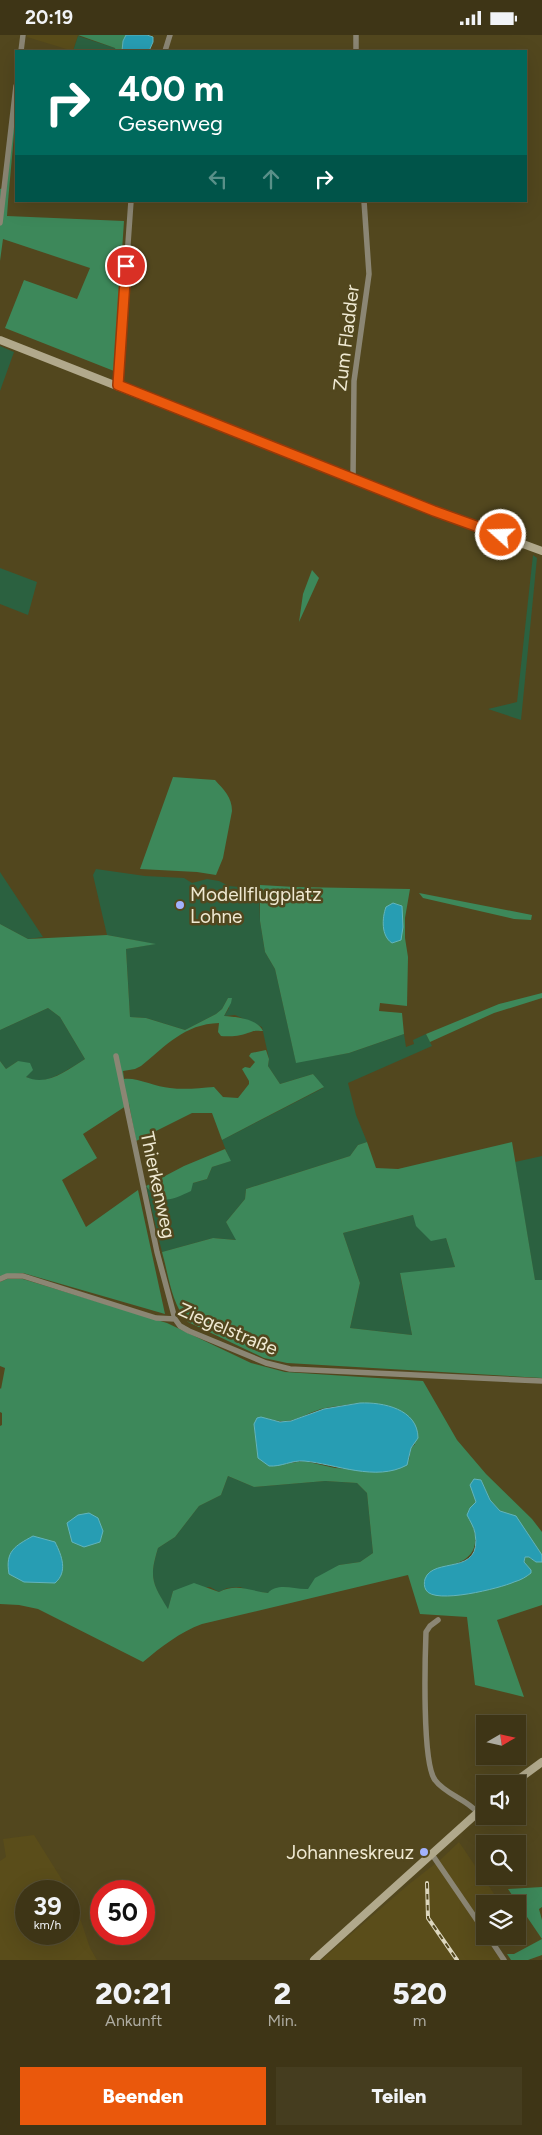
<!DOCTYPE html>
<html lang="de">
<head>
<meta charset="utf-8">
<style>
	:root { --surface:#3e3516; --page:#453d1f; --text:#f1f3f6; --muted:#adaba1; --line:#575035; --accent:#ea580c }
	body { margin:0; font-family:Figtree,sans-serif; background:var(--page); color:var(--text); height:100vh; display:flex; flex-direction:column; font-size:19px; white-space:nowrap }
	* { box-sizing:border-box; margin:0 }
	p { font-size:16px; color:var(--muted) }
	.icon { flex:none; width:28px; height:28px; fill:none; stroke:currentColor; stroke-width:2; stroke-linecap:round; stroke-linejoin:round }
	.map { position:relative; height:1925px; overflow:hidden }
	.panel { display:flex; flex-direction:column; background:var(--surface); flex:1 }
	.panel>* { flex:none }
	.hud { position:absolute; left:15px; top:15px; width:512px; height:152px; border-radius:0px; box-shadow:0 5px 20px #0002,0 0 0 1px var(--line); background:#00695c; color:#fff; overflow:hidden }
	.needle { width:32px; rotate:81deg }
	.tools { position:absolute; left:476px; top:1680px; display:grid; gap:10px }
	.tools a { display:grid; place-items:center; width:50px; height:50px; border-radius:0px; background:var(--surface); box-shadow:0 5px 20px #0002,0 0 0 1px var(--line); font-size:25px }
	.speed { position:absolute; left:15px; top:1845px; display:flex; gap:10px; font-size:25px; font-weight:700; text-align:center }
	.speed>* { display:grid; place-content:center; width:65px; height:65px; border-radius:50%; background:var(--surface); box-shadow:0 5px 20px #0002,0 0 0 1px var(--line); line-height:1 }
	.speed small { font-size:12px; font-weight:400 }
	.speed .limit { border:8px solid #d22; background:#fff; color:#111 }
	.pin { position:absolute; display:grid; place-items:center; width:42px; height:42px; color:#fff; margin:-21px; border:2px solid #fff; border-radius:50%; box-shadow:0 1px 5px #0007 }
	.me { position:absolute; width:55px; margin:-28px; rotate:290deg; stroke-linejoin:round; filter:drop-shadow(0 0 4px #0008) }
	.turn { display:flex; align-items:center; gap:18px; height:105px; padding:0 20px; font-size:22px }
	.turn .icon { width:65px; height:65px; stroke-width:2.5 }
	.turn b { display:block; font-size:35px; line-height:42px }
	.lanes { display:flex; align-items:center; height:48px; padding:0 20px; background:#0003; justify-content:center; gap:25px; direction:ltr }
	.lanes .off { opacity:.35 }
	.eta { display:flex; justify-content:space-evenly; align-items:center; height:85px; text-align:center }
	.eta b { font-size:30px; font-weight:800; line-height:35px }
	.action { display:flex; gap:10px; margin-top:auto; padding:10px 20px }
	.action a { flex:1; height:58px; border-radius:0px; background:var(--accent); color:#fff; font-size:20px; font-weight:800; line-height:58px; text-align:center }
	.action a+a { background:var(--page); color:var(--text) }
	.status { display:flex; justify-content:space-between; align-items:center; height:35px; padding:0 25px; background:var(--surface); direction:ltr }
	.status svg { height:14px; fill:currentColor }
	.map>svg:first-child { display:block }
</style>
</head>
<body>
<div class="status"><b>20:19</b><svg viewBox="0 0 49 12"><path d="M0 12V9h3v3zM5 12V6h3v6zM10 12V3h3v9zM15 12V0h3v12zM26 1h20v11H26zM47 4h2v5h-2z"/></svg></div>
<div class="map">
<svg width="542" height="1925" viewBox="0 0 542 1925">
	<rect width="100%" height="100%" fill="#52471e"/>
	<!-- built -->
	<path fill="#5a4d1a" d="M27,0H78L73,16L27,2Z
		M34,1800L69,1856H26V1899H69V1857L76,1871L90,1913L97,1925H0V1826L6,1822L3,1804Z
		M459,1807L501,1869H485V1886L477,1892L501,1925H321L408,1850L440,1825Z"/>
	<!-- green -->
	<path fill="#2b6140" d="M78,1L115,13L116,16H73Z
		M0,311L14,317L0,356Z
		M533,520L537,523L521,685L488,674L517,667Z
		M0,533L37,547L28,580L0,569Z
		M96,834L145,841L184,843L192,848L207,844L219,846L229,851L259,854L260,886L265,917L275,934L296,1027L349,1018L404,999L406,1012L414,1009L413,1005L426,999L432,1011L348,1048L356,1080L367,1107L358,1110L350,1121L246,1154L245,1164L226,1187L237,1205L213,1203L162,1217L146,1151L153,1160L207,1144L212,1132L230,1126L222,1105L323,1053L313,1039L280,1049L268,1031L269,1024L262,992L235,980L224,981L229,973L228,963L222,974L216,979L185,995L146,983L130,982L126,914L154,909L107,900L93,840Z
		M0,837L43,902L28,904L0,889Z
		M48,973L60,982L85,1024C72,1032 38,1057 25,1040C22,1036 20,1031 18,1026L6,1034L0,1026V995Z
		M542,1121V1245L535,1246L515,1127Z
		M413,1180L446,1203L455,1232L400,1239L412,1300L350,1293L360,1248L343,1198Z
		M228,1441L254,1452L325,1446L357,1448L367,1458L373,1518L360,1527L339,1530L309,1554H296L283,1552L268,1558L250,1556L240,1552L227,1553L219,1557L210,1552L173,1556L168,1575C152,1548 149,1543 158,1513L175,1502L199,1471L221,1460Z"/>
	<!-- forest -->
	<path fill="#3d885a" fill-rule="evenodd" d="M78,0H126L123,6L122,16H116L115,13Z
		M16,51C16,94 10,137 7,181L124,186L114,336L5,293L24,245L77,264L90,233L3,204L0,226V154L3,153Z
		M312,535L319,543L299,587L303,559Z
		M173,742L215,745C224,755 232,762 232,776L223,823L216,840L197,837L140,834Z
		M260,850L295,852L410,854L405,883V903L408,922L407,971L380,968L379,976L402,978L404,999L349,1018L296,1028L275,934L265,917L260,886Z
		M419,858L532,880L531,885L514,884L423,863Z
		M0,889L28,904L107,900L156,909L126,914L130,982L146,983L185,995L216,979L222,974L228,963H232L231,968L224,981C235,982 257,983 263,996C260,996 255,995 251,997C239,1001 235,1002 221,1001L218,997L219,988C184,989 166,1011 141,1031L135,1034L123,1036L124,1044C136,1042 156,1052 170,1053C185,1055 200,1053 214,1052L223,1062L238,1063L249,1049V1046L242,1034L245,1032L250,1033L255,1027L249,1021L251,1018L266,1015L269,1024L268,1031L280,1049L313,1039L324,1052L222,1105L212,1078H192L136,1106L129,1069L83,1099L97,1123L62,1145L86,1192L138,1155L165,1279L23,1238L0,1241V1026L6,1034L18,1026L30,1028L33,1035L26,1042C47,1052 67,1035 85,1024L60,982L48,973L0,995Z
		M542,958V963L494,978L430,1007L426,999L499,969Z
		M367,1107L376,1133L398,1134L512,1107L535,1245H542V1343L287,1328L264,1323L188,1287C171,1269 169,1241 162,1217L213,1203L236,1205L226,1187L245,1164L246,1154L350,1121L358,1110ZM413,1180L416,1191L431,1206L446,1203L455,1232L400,1238L412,1300L350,1293L360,1248L343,1198Z
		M225,1114L231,1126L212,1132L207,1144L193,1148L191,1156C171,1165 162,1171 146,1151L184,1131Z
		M7,1244H23L167,1288L251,1328L285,1337L423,1346L457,1405L486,1439L532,1484L542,1497V1520L525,1495L500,1476L490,1465L481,1445L475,1463L476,1467L470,1473C469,1488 474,1488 475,1500C478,1528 452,1529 432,1536L529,1533L524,1527L525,1522L527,1521L536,1527H542V1570L497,1585L524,1662L475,1650L467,1582L420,1579L408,1540L202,1589C180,1597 161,1612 143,1627L38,1574L19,1570L0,1569V1391L2,1390V1378L0,1377V1353L1,1354L5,1333L0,1331V1247ZM360,1368L415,1409L411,1413L409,1425L387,1436L335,1433L304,1426L269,1431L258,1422L254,1389L266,1383C292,1391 297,1382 321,1374C334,1371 347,1370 360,1368ZM228,1441L254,1452L325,1446L357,1448L367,1458L373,1518L360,1527L339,1530L315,1543L308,1554C295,1555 278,1547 268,1558C251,1556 236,1548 219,1557L194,1548L173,1556L168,1574C152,1548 149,1543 158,1513L175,1502L199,1471L221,1460Z
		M542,1852V1872L539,1874L542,1885V1920L528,1925H511L507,1919H514L542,1904L508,1854Z"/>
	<!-- water -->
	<path fill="#279db3" stroke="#63b4bc" d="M126,0H147L153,2V7L149,16H122L123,6Z
		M393,868L402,871L403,892L401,905L392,908C381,901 382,883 386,872Z
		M360,1368C383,1367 418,1374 418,1403L411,1413L407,1430C376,1447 336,1429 304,1426C292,1425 281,1432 269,1431L258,1423L254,1389L257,1383L261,1382L280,1387L291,1386L324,1374Z
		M474,1444L481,1445L490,1465L500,1476L516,1481L542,1520V1527H536L529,1522H525L524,1527L531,1535V1538C526,1542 521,1545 514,1547C501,1553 434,1570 426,1555C424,1552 424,1547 425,1544C433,1521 483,1542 475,1498C474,1492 470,1486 467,1480L470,1473L476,1467L470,1450Z
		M89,1478L98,1483L103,1496L100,1507L84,1512L72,1507L67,1488L78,1480Z
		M33,1501L55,1507C62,1521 68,1537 55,1548L24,1547L9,1539C5,1516 15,1511 33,1501Z"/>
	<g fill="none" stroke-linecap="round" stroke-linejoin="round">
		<!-- minor -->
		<path stroke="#8b8674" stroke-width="5.5" d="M356,0V16
			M21,16L23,0
			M165,16L170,0
			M0,188L16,51
			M118,350L131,166
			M353,443L354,346L369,239L364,166
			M116,1021L157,1217L175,1284
			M0,1244L7,1241H23L156,1283L175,1284L180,1291L189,1296L266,1328L290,1334L542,1346
			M438,1585L430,1591L426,1597C425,1623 422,1728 435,1745C445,1759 466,1764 477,1777
			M431,1818L485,1897
			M488,1901L504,1925"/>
		<!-- secondary -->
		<path stroke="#b1a98c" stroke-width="8" d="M0,305L434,476L542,516
			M512,1749L542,1727
			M314,1925L485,1771"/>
		<defs>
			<path id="rail" d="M427,1848L428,1883L457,1925"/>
		</defs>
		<!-- rail casing -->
		<use href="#rail" stroke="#dcd6bd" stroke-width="4"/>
		<!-- rail -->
		<use href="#rail" stroke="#52471e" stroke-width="2" stroke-dasharray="5.5" stroke-linecap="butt"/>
	</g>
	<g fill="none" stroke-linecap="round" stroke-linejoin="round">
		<defs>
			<path id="route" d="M126,231L118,350L434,476L501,500"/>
		</defs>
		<!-- route casing -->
		<use href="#route" stroke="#983908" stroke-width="12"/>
		<!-- route -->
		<use href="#route" stroke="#ea580c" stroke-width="9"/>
	</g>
	<!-- markers -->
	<g fill="#a2b2fd" stroke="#52471e" stroke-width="2">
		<circle cx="180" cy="870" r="5"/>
		<circle cx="424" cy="1817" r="5"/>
	</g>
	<g text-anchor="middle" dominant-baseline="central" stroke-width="5" stroke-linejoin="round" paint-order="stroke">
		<!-- street labels -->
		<g font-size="19" fill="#efe9d2" stroke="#52471e">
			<text transform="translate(346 303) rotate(-83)">Zum Fladder</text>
			<text transform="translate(158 1150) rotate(78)">Thierkenweg</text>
			<text transform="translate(228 1294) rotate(23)">Ziegelstraße</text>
		</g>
		<!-- poi labels -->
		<g font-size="19" fill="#efe9d2" stroke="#52471e" text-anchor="start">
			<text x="190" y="859">Modellflugplatz<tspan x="190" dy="22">Lohne</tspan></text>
			<text x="414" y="1817" text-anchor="end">Johanneskreuz</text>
		</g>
	</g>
</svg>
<div class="tools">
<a><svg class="needle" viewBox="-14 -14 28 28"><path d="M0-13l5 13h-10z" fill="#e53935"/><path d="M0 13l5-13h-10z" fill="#adaba1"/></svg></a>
<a><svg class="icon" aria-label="sound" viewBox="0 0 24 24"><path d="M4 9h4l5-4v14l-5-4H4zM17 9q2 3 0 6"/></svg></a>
<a><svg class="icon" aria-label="search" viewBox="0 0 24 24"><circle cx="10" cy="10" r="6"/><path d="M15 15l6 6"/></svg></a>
<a><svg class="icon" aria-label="layers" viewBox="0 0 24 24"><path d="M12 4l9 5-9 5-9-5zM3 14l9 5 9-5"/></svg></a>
</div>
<div class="speed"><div>39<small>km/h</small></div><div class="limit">50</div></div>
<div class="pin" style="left:126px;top:231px;background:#d93025"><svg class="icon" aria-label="arrive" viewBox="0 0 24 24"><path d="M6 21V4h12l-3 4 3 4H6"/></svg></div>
<svg class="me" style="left:501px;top:500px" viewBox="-20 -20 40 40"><circle r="17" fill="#ea580c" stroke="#fff" stroke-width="3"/><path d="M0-11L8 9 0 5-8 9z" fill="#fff"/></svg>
<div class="hud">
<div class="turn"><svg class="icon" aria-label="right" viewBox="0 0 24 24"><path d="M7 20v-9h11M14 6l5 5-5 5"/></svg><div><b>400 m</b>Gesenweg</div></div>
<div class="lanes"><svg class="icon off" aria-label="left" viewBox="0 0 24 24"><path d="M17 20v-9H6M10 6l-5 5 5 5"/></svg><svg class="icon off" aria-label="ahead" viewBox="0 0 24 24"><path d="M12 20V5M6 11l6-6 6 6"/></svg><svg class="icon" aria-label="right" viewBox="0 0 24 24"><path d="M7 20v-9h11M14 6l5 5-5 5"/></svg></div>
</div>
</div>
<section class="panel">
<div class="eta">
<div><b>20:21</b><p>Ankunft</p></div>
<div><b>2</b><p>Min.</p></div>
<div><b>520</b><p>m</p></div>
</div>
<div class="action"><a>Beenden</a><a>Teilen</a></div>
</section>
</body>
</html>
